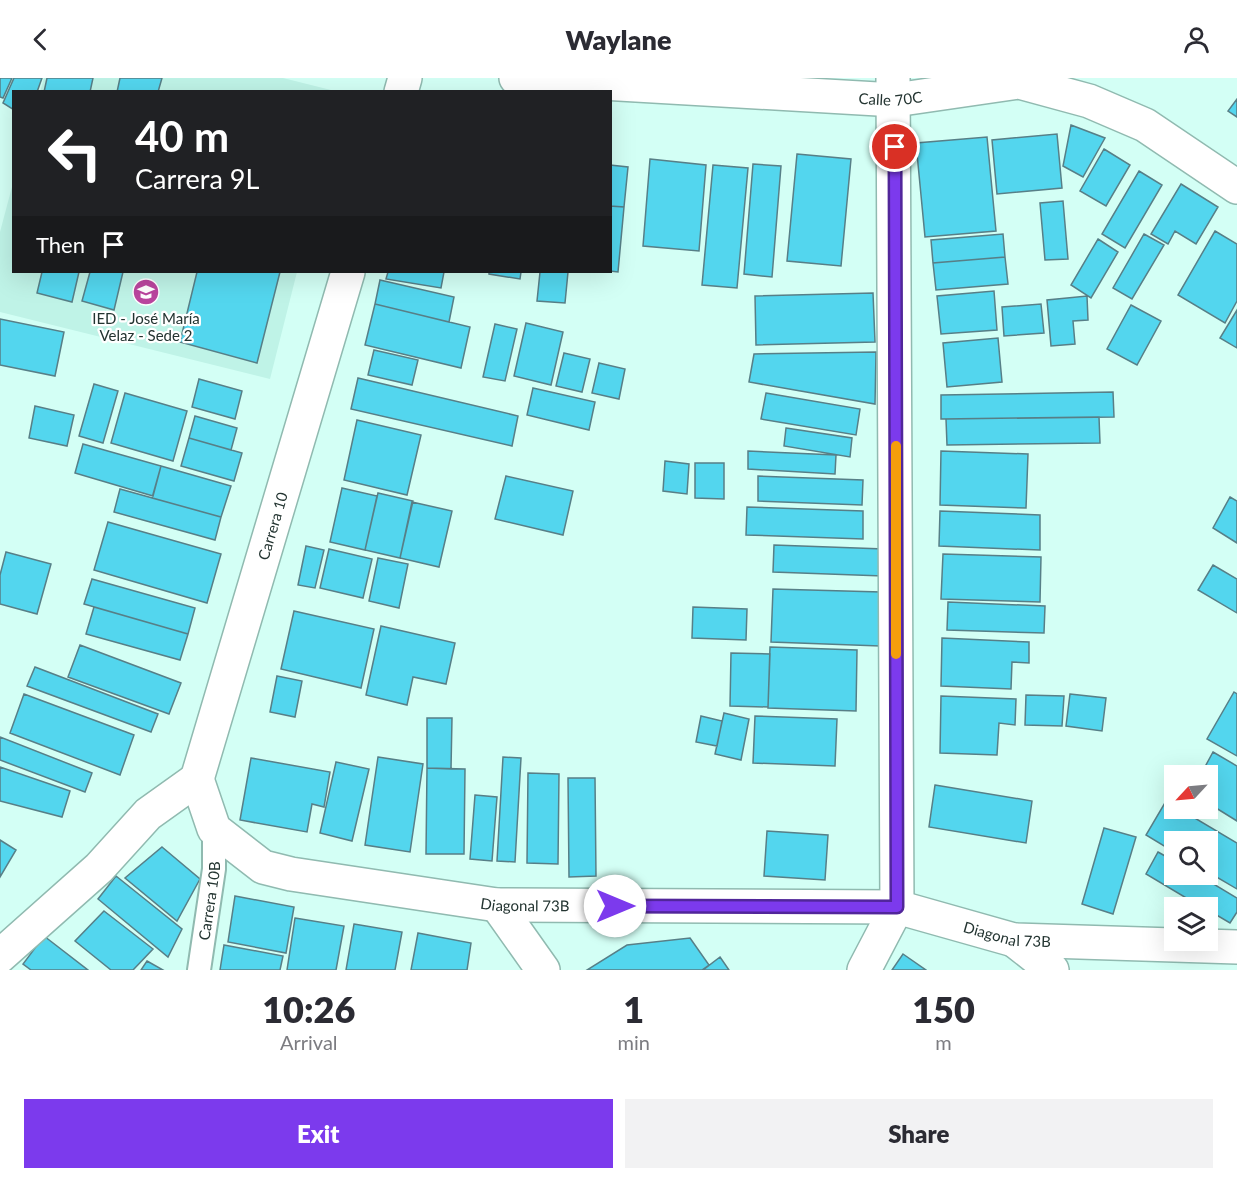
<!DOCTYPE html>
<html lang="en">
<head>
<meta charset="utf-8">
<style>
	:root { --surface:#fff; --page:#f2f2f3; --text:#2b2b33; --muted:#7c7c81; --accent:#7c3aed }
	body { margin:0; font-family:Lato,sans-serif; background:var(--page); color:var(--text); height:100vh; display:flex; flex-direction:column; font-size:22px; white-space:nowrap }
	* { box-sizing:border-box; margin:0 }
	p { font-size:20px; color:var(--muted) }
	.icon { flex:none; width:33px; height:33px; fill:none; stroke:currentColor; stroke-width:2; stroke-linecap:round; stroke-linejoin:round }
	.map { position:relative; height:892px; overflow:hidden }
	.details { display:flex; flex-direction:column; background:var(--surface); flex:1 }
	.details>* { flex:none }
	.banner { position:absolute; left:12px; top:12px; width:600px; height:183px; border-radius:0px; box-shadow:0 6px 24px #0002; background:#202124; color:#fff; overflow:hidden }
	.needle { width:39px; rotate:244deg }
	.buttons { position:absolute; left:1164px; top:687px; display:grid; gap:12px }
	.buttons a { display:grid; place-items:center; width:54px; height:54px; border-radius:0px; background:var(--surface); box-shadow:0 6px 24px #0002; font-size:30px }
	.pin { position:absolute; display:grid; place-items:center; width:51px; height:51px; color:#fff; margin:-26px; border:3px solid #fff; border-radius:50%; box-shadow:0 2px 6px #0007 }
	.me { position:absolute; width:66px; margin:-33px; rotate:90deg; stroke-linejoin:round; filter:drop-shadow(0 0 4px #0008) }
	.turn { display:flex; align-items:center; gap:21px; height:126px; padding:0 24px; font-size:27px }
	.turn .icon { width:78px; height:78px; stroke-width:2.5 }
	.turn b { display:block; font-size:42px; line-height:51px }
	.then { display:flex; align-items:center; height:57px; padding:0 24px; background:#0003; gap:12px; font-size:22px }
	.eta { display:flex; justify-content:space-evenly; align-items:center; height:102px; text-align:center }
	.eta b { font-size:36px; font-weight:800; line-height:42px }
	.cta { display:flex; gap:12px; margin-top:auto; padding:12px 24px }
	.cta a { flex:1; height:69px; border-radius:0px; background:var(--accent); color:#fff; font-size:24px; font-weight:800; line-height:69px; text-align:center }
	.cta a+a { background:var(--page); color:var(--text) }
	header { display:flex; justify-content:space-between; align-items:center; height:78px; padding:0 24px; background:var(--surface); font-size:27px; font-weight:800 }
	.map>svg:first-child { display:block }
</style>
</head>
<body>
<header><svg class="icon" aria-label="back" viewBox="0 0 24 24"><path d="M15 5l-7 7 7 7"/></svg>Waylane<svg class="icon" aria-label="person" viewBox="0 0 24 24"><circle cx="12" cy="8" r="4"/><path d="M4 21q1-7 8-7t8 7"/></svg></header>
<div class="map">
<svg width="1237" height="892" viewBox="0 0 1237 892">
	<rect width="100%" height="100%" fill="#d3fff5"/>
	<!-- built -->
	<path fill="#bff3e7" d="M44,0H283L335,13L40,14Z
		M13,105L14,194H297L270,301L0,234V154Z"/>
	<!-- building -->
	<path fill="#53d6ee" stroke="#577f87" stroke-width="1.5" d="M0,0H12L3,20L0,19Z
		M14,0H42L37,14H14V32L3,25Z
		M47,0H93L90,14H44Z
		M120,0H162L158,14H117Z
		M1237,21V39L1228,33Z
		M1071,47L1105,60L1083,99L1063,88Z
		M1057,56L1062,110L997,116L992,62Z
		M987,59L996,153L925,159L916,65Z
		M1104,71L1130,87L1106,128L1080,113Z
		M797,76L851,81L841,188L787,183Z
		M650,81L706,87L699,173L643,168Z
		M753,86L781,88L772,199L744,196Z
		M610,87L628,89L624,129L610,128Z
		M713,87L748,90L737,210L702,207Z
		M1139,93L1162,107L1125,170L1102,156Z
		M1181,106L1218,129L1196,166L1175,153L1168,166L1151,156Z
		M1063,123L1068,181L1045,182L1040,125Z
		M610,128L624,129L618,194L610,193Z
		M1215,153L1237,166V223L1225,245L1178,217Z
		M1003,156L1005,179L933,185L931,162Z
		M1144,156L1164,167L1132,221L1113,210Z
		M1098,161L1118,174L1091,220L1071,207Z
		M1005,179L1008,206L936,212L933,185Z
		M42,194H79L72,224L37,215Z
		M90,194H123L114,232L82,223Z
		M197,194H280L257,285L180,264Z
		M388,194H444L441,210L386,201Z
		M489,194H521L520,201L489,196Z
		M540,194H568L565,225L537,223Z
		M380,202L454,219L449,244L375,226Z
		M994,213L997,252L941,256L937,218Z
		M873,215L875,264L756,267L755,218Z
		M1087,218L1088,242L1073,243L1075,266L1051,268L1047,222Z
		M375,226L470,249L461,290L365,267Z
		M1041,226L1044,255L1004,258L1002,229Z
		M1131,227L1161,243L1137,287L1107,271Z
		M1237,232V270L1220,260Z
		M0,241L64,254L55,298L0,287Z
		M526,245L563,254L551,307L514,298Z
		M495,246L517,251L505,303L483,299Z
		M998,260L1002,304L947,309L943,265Z
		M374,272L418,282L412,307L368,297Z
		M876,274L875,326L749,304L754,276Z
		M564,275L590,281L582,314L556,308Z
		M599,285L625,291L619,321L592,315Z
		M358,300L518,338L512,368L351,331Z
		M199,301L242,313L235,341L192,329Z
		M94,306L118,313L103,365L79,358Z
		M533,310L595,324L589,352L527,337Z
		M1113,314L1114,339L941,341V317Z
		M125,315L187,333L173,383L111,365Z
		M766,315L860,331L856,357L761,341Z
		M35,328L74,337L67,368L29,360Z
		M195,338L237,350L231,372L189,360Z
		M1099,339L1100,365L947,367L946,341Z
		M357,342L421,357L407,417L344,402Z
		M786,350L852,360L850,379L784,368Z
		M189,360L242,375L234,403L181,388Z
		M83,366L161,388L153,418L75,395Z
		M748,373L836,377L835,396L748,391Z
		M941,373L1028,376L1026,430L940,427Z
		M665,383L689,386L687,416L663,413Z
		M695,385H724V421L695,420Z
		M161,388L231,408L221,439L152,420Z
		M506,398L573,413L563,457L495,441Z
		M758,398L863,402L862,427L758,423Z
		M342,410L377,418L365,472L330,464Z
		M120,411L221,439L215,462L114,434Z
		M378,415L413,423L400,480L365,472Z
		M1230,419L1237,423V465L1213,450Z
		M412,424L452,433L439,489L400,480Z
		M747,429L863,433V461L746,457Z
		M940,433L1040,437V472L939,468Z
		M108,444L221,476L207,525L94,492Z
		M774,467L884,471L883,498L773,494Z
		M306,468L324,472L315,510L298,507Z
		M329,471L372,481L363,520L320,510Z
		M6,474L51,486L37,536L0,526V497Z
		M943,476L1041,479L1040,524L941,521Z
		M378,480L408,486L399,530L369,523Z
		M1213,487L1237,501V535L1198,512Z
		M92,501L195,530L188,556L84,526Z
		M773,511L881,514L880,568L771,564Z
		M948,524L1045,528L1044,555L947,552Z
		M94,529L188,556L180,582L86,556Z
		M693,529L747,531L746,562L692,560Z
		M294,533L374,551L361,610L281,591Z
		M381,548L455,565L446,606L413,599L407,627L366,617Z
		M942,560L1029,564V585L1012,584L1011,611L941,608Z
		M80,567L181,605L169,636L68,599Z
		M770,569L857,572L856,633L768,630Z
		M731,575L770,576L768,629L730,628Z
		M35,589L158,636L151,654L27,608Z
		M277,598L302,603L295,639L270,634Z
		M1234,614L1237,616V678L1207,661Z
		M24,616L134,657L120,697L10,655Z
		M1070,616L1106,620L1102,653L1066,648Z
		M1026,617L1064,618L1062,648L1025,647Z
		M941,618L1016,621L1015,647L999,645L997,677L940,675Z
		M724,635L749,641L741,682L715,676Z
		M701,638L722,643L717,668L696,664Z
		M755,638L837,641L835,688L753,685Z
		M427,640H452L451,691L427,690Z
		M0,659L92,695L85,714L0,682Z
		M1213,674L1237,688V743L1208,725V698H1200Z
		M378,679L423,686L410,774L365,767Z
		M503,679L521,680L515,784L497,783Z
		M251,680L330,694L324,729L312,726L307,754L240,742Z
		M336,684L369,691L352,763L320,755Z
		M0,689L70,713L62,739L0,723Z
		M427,690L465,691L464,776H426Z
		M528,695L559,696L558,786L527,785Z
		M568,700H595L596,798L569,799Z
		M935,707L1032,723L1026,765L929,749Z
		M475,717L497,719L492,783L470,781Z
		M1166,723L1174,728V730H1178L1237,765V811L1208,794V764H1174V774L1146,757Z
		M1104,750L1136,759L1113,836L1082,826Z
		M767,753L828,757L825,802L764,798Z
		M0,762L16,772L0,799Z
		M162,769L200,801L177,843L125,800Z
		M1158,774L1174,783V796H1197L1237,820V834L1230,845L1208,832V830H1203L1146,796Z
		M116,798L182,851L168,879L98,821Z
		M235,818L294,829L286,875L228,864Z
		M104,833L153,871L133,892H111L75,863Z
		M295,840L344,848L336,892H287Z
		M354,846L402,854L395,892H346Z
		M418,855L471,865L467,892H411Z
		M44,858L88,892H31L23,886Z
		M690,860L709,887L702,892H587L627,867Z
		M224,867L283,878L280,892H220Z
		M903,876L926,892H892Z
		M720,879L729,892H703Z
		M147,883L163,892H141Z"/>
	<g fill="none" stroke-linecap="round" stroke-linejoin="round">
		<defs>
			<g id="lane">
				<path id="s1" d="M199,892L214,791V751"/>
			</g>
			<g id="street">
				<path d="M401,14L405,0"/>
				<path id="s2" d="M197,701L214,751L263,789L291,796L497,827L897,829L1014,862L1237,869"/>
				<path id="s3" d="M197,701L348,194"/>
				<path d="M497,827L543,892"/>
				<path d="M1014,862L1052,892"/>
				<path d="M0,878L99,790L148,736L197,701"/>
				<path d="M864,892L897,829L893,0"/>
			</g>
			<g id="secondary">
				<path id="s4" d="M516,0L895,22L1019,4L1089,23L1145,47L1237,109"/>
			</g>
		</defs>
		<!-- lane casing -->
		<use href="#lane" stroke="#90bab0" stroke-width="26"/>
		<!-- street casing -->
		<use href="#street" stroke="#90bab0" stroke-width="36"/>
		<!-- secondary casing -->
		<use href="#secondary" stroke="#90bab0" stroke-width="36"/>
		<!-- lane -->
		<use href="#lane" stroke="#fff" stroke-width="22"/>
		<!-- street -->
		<use href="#street" stroke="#fff" stroke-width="33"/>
		<!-- secondary -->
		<use href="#secondary" stroke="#fff" stroke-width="33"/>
	</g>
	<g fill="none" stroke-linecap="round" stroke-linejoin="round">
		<defs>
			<path id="route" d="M615,828L897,829L895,69"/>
		</defs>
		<!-- route casing -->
		<use href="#route" stroke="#51269a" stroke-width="15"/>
		<!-- route -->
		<use href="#route" stroke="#7c3aed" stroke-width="10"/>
		<!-- slow -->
		<path stroke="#f59e0b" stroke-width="10" d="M896,368V576"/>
	</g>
	<!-- icons -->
	<defs>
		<symbol id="school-disc" viewBox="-11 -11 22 22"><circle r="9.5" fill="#ba459e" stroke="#fff"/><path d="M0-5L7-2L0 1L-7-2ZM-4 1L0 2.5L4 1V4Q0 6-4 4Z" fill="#fff"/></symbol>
	</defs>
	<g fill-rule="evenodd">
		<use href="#school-disc" x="131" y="199" width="30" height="30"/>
	</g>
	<g text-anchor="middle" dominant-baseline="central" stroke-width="4.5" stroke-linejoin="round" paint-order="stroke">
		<!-- street labels -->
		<g font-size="15" fill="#233431" stroke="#fff">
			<text stroke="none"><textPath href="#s4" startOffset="375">Calle 70C</textPath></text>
			<text stroke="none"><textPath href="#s3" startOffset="264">Carrera 10</textPath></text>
			<text stroke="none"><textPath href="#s1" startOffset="70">Carrera 10B</textPath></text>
			<text stroke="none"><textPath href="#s2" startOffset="380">Diagonal 73B</textPath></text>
			<text stroke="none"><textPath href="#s2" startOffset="866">Diagonal 73B</textPath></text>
		</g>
		<!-- poi labels -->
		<g font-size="15" fill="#233431" stroke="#fff">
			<text x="146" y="240">IED - José María<tspan x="146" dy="17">Velaz - Sede 2</tspan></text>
		</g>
	</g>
</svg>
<div class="buttons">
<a><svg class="needle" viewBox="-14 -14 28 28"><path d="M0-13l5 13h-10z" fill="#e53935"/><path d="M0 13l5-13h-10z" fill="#7c7c81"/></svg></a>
<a><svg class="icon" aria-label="search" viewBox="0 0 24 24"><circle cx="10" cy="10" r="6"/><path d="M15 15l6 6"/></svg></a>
<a><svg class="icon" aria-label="layers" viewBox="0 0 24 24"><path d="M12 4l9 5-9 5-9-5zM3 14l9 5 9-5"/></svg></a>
</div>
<div class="pin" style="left:895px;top:69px;background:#d93025"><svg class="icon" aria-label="arrive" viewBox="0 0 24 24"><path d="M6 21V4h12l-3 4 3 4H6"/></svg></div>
<svg class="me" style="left:615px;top:828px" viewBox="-20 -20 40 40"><circle r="19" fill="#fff"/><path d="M0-13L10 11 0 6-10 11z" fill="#7c3aed"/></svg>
<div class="banner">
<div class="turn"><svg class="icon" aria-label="left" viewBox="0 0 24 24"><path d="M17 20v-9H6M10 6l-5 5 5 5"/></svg><div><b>40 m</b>Carrera 9L</div></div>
<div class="then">Then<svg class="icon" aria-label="arrive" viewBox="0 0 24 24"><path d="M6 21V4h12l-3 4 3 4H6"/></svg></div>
</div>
</div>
<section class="details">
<div class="eta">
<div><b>10:26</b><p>Arrival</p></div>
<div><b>1</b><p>min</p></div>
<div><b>150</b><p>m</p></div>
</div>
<div class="cta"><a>Exit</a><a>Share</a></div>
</section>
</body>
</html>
